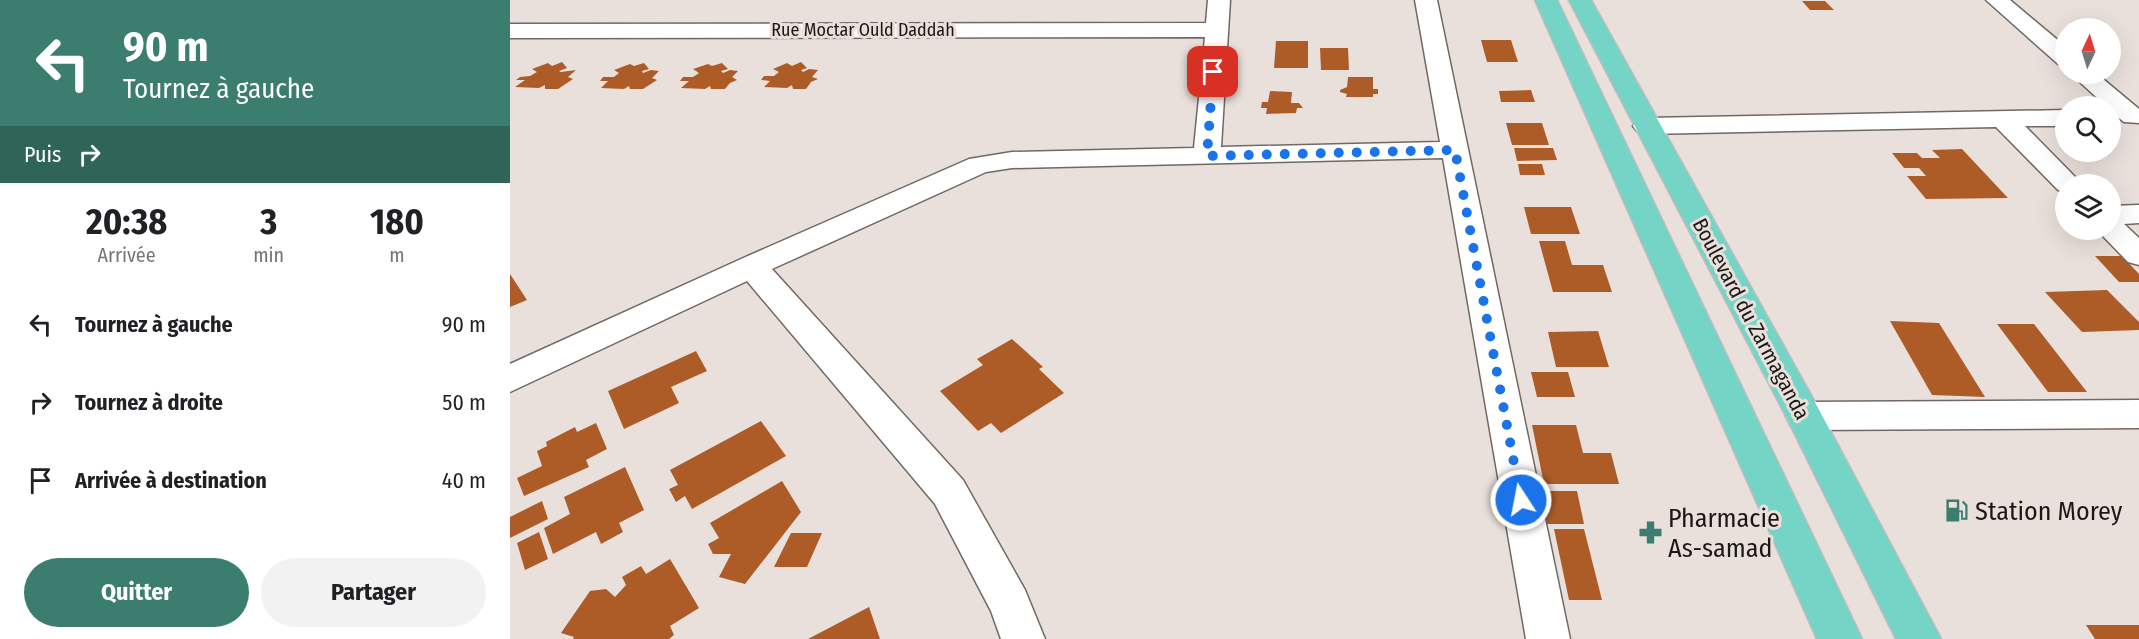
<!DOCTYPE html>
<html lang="fr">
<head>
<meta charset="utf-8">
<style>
	:root { --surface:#fff; --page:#f2f2f2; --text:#202124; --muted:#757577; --accent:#3b7d6f }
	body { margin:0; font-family:"Fira Sans Condensed",sans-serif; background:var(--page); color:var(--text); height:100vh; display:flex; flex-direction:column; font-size:22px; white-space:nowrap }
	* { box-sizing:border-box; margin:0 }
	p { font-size:20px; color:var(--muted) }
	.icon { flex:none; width:33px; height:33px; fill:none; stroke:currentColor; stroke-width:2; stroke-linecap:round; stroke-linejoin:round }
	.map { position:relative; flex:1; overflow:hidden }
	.panel { display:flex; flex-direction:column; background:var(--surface); width:510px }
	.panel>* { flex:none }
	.guide { background:#3b7d6f; color:#fff; overflow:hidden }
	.needle { width:39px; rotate:4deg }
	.buttons { position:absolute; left:1545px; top:18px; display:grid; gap:12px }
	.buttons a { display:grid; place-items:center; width:66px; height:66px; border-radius:50%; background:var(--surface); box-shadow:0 6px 24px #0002; font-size:30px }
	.pin { position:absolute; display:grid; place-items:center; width:51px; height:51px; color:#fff; margin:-26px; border-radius:12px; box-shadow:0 3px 9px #0006 }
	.me { position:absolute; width:66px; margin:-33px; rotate:349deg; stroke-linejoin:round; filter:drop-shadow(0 0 4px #0008) }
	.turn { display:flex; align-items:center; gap:21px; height:126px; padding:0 24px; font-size:27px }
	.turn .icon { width:78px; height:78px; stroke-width:2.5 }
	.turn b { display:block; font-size:42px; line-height:51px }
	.then { display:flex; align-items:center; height:57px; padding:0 24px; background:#0003; gap:12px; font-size:22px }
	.eta { display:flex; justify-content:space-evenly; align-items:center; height:102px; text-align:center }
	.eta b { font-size:36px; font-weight:700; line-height:42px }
	.button { display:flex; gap:12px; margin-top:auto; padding:12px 24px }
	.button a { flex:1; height:69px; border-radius:36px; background:var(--accent); color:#fff; font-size:24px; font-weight:700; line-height:69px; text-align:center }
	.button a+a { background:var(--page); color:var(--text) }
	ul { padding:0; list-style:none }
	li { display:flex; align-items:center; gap:18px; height:78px; padding:0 24px }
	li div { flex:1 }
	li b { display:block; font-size:22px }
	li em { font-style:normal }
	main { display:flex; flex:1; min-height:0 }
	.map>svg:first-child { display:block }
</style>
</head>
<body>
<main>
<section class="panel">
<div class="guide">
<div class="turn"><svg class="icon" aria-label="left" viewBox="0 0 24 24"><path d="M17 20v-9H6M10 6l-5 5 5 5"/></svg><div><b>90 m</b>Tournez à gauche</div></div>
<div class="then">Puis<svg class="icon" aria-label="right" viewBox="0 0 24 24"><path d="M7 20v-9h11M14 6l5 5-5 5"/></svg></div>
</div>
<div class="eta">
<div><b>20:38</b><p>Arrivée</p></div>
<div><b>3</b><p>min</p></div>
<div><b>180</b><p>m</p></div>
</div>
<ul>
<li><svg class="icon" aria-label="left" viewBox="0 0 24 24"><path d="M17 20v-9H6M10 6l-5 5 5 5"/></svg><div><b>Tournez à gauche</b></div><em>90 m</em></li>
<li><svg class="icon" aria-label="right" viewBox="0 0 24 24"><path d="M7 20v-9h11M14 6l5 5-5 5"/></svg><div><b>Tournez à droite</b></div><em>50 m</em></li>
<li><svg class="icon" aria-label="arrive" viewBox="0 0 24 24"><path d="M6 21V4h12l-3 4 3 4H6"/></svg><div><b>Arrivée à destination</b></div><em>40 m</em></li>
</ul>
<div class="button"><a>Quitter</a><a>Partager</a></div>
</section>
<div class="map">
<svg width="1629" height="639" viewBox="0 0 1629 639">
	<rect width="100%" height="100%" fill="#eae0db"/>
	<!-- building -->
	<path fill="#ad5c28" d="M1292,1H1315L1324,10H1300Z
		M971,40H1001L1008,62H977Z
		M766,41H798V68H764Z
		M810,48H838L839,70H811Z
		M52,62L57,68L49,71L51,72L66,70L58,77L63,79L48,89H35V85L29,88L5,87L15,80H6L10,77L20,76L27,72L22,69L38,63L42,66Z
		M291,62L297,68L291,70L293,72L299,69L308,70L302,77L308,79L301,82L296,89H283L282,85L277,88L254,87L260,81L251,80L254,76H264L269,72L263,69L277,63L282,66Z
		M134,63L139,69L132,71L133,73L141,70L149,71L142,78L147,80L133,89H120L119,86L114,89L91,88L98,81H90L93,77H104L109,73L104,70L120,64L124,66Z
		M212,63L218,69L211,71L213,73L220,70L228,71L222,77L227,80L220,83L215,89H201L200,86L195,89L171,88L179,81H170L173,77H183L189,73L183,69L198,64L202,66Z
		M838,77H863V89H868V94H863V97H836L837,94L830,92V90L837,87Z
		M1021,90L1025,102H991L989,91Z
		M760,91L782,92L781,103H789L793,108H787L786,113L756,114L757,108H751L752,102H758Z
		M996,123H1032L1039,145H1002Z
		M1004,148H1043L1047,160L1007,161Z
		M1452,149L1498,198L1416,199L1397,176H1416L1409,168H1394L1382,153H1407L1412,158H1430L1422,150Z
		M1008,164H1032L1035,175H1010Z
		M1014,207H1061L1070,234H1021Z
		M1029,241H1055L1062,265H1093L1102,292H1043Z
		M1585,256H1612L1629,274V282H1609Z
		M0,274L17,300L0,307Z
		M1597,290L1629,322V330L1572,332L1535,292Z
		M1380,321L1429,323L1475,397L1422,395Z
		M1487,324H1524L1577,392H1538Z
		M1088,331L1099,367H1046L1038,332Z
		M502,339L533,367L529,369L554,393L491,433L481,423L468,431L430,391L473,365L467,359Z
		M186,351L197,371L161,387L169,403L114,429L98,391Z
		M1021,372H1058L1065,397H1027Z
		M251,421L276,456L182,509L175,496L166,502L159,489L168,485L160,470Z
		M86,423L97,449L76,460L79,467L14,496L7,478L32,466L27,451L37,446L36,442L65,427L67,432Z
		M1022,425H1066L1073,453H1101L1109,484H1034Z
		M115,467L134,510L109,523L113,532L91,544L86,532L43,554L34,528L60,514L54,497Z
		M272,481L291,512L235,584L209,577L221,554H203L198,544L209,538L200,523Z
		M1022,491H1067L1074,524H1028Z
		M32,501L38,519L0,538V517Z
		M1044,529H1074L1092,600H1059Z
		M29,532L38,559L15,570L7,543Z
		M281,533H312L297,567H264Z
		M160,559L189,608L160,626L164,635L159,639H63L64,637L51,633L80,591L96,589L105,597L116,585L112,577L131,566L136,574Z
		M359,607L370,639H298Z
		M1576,625H1629V639H1585Z"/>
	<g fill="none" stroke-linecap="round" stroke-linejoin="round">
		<defs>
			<path id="minor" d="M698,0H720L711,147L930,142L905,0H927L1060,639H1016L933,158L502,168L476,172L262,269L453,480L515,590L535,639H491L481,611L425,504L237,281L0,392V364L231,259L459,159L502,152L684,148L695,37L0,38V24L696,23Z
				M1476,0H1500L1556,47V66L1548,64Z
				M1561,74H1587L1629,109V123L1614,122L1600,111V106H1596Z
				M1556,110V126H1515L1572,184H1556V192L1548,190L1486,127L1136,134L1127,131L1123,126L1127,121L1136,118Z
				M1629,205V223L1614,224L1629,238V265L1618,262L1587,230H1600V206Z
				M1629,400V428L1294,430L1281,426L1276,416L1281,406L1294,402Z"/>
			<path id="major" d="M1025,0H1047L1352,639H1307Z
				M1059,0H1081L1307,406L1431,639H1386L1276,416Z"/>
		</defs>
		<!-- minor casing -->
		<use href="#minor" stroke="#716864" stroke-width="3"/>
		<!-- major casing -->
		<use href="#major" stroke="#bfbebe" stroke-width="3"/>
		<!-- minor -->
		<use href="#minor" fill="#fff" fill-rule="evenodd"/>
		<!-- major -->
		<use href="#major" fill="#74d4c5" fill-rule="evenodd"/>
	</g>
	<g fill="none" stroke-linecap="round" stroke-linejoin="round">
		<!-- route -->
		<path stroke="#1a73e8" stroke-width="10" stroke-dasharray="0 18" d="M703,72L697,156L945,150L1011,500"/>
	</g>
	<!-- icons -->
	<defs>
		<symbol id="fuel-bare" viewBox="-9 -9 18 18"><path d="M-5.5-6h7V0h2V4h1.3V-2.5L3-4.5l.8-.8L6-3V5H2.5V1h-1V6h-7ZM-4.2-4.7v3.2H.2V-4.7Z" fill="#3b7d6f" stroke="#eae0db" stroke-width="2.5" paint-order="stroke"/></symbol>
		<symbol id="pharmacy-bare" viewBox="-9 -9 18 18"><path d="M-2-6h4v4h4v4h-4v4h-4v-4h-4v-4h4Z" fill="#3b7d6f" stroke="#eae0db" stroke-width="2.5" paint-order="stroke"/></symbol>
	</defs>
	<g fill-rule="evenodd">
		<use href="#fuel-bare" x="1430" y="494" width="33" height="33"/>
		<use href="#pharmacy-bare" x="1124" y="516" width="33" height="33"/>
	</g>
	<g text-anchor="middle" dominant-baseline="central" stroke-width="6" stroke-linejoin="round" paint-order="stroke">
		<!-- far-street labels -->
		<g font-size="18" fill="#1b1816" stroke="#eae0db">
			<text x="353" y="30">Rue Moctar Ould Daddah</text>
		</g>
		<!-- street labels -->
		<g font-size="21" fill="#1b1816" stroke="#eae0db">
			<text transform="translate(1241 319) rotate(62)">Boulevard du Zarmaganda</text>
		</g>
		<!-- near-poi labels -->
		<g font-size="26" fill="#1b1816" stroke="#eae0db" text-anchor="start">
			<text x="1465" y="511">Station Morey</text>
			<text x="1158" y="518">Pharmacie<tspan x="1158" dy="30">As-samad</tspan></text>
		</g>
	</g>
</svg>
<div class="buttons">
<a><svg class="needle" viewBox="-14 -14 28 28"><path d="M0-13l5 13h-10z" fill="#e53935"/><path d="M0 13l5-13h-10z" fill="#757577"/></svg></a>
<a><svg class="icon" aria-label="search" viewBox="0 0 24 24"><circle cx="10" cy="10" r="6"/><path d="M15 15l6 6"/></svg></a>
<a><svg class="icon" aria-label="layers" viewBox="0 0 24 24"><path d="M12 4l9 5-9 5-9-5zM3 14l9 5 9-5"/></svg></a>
</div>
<div class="pin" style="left:703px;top:72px;background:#d93025"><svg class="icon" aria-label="arrive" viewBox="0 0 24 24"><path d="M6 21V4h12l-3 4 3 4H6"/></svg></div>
<svg class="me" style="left:1011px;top:500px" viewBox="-20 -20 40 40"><circle r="17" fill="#1a73e8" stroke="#fff" stroke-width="3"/><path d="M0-11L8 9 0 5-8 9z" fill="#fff"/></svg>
</div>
</main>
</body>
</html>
